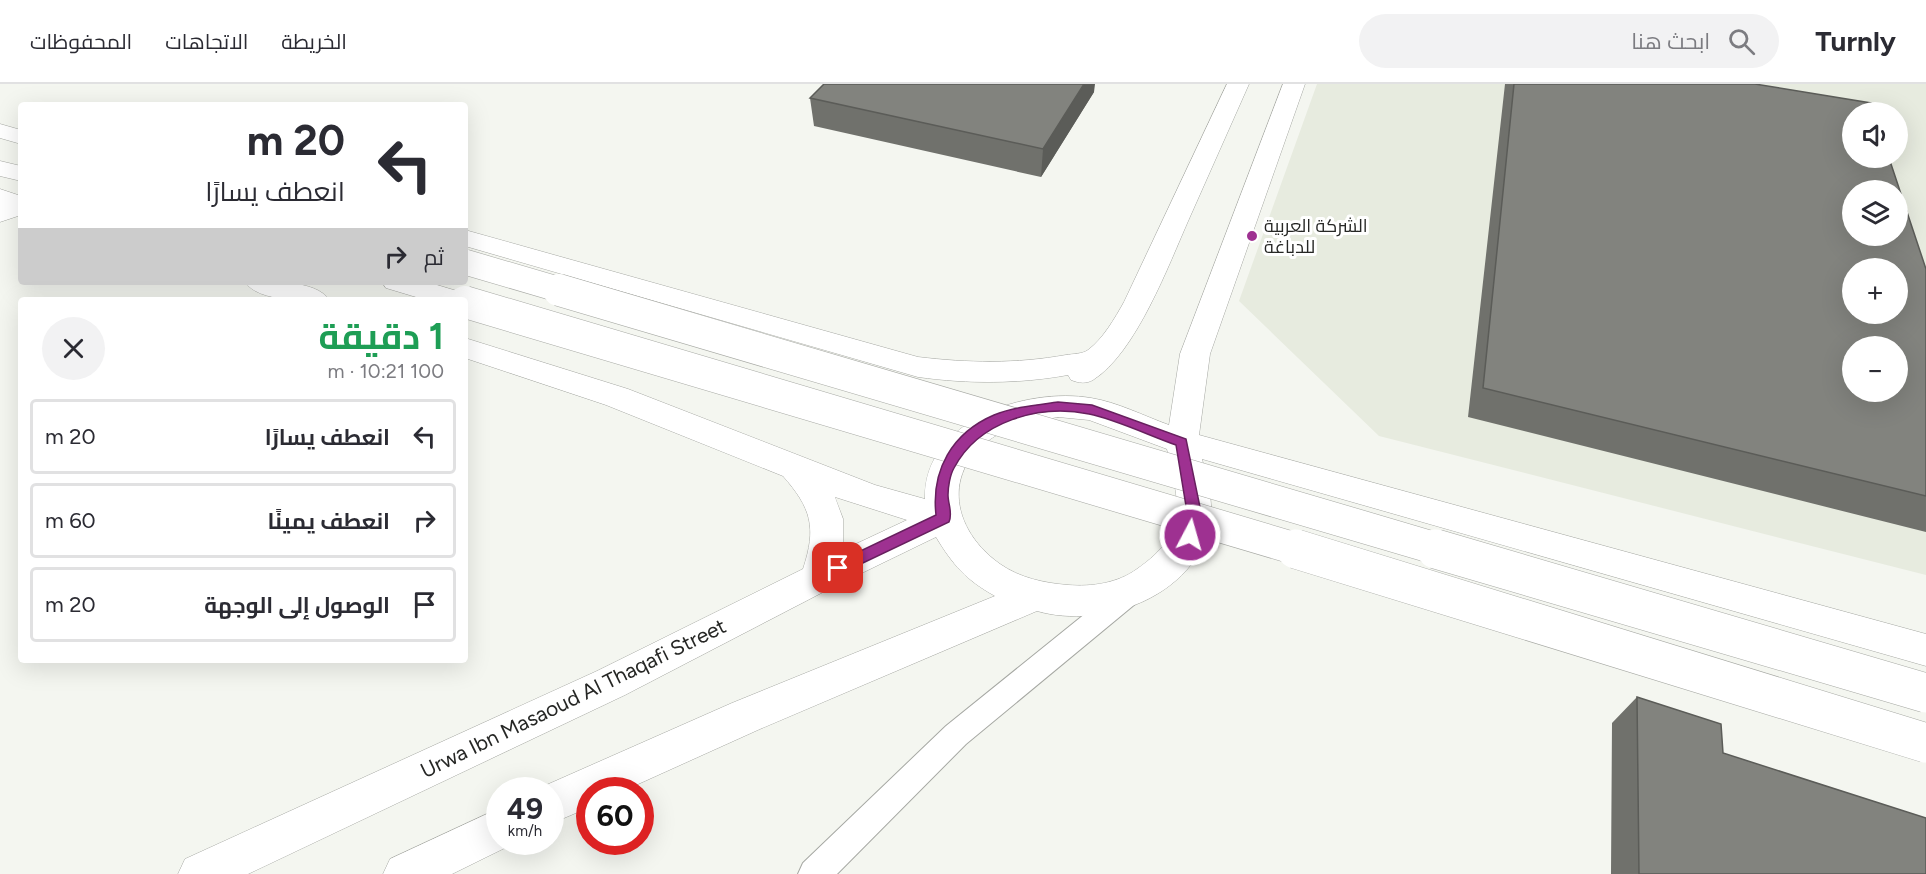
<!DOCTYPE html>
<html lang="ar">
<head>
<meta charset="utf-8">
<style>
	:root { --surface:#fff; --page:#f2f2f3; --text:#2b2b33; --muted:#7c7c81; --line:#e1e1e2 }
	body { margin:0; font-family:Figtree,Cairo,sans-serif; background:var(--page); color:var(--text); direction:rtl; height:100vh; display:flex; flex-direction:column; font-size:22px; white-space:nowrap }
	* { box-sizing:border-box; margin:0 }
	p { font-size:20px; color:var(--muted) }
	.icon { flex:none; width:33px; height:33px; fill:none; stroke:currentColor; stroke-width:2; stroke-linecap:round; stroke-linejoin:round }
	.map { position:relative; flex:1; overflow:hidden; direction:ltr }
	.drawer { position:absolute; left:18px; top:213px; width:450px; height:366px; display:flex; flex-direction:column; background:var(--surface); border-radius:6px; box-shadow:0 6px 24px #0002; direction:rtl }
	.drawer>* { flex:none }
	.banner { position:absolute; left:18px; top:18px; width:450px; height:183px; border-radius:6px; box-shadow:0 6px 24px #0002; direction:rtl; background:#fff; color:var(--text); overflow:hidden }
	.fabs { position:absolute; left:1842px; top:18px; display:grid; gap:12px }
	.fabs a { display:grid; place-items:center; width:66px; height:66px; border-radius:50%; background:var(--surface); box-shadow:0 6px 24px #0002; font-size:30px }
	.speed { position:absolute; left:486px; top:693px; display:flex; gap:12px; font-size:30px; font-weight:700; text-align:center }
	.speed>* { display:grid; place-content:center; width:78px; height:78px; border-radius:50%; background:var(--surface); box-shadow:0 6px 24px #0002; line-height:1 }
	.speed small { font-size:15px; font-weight:400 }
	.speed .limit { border:9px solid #d22; background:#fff; color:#111 }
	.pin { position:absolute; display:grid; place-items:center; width:51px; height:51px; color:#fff; margin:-26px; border-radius:12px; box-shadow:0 3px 9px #0006 }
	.me { position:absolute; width:66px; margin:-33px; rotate:6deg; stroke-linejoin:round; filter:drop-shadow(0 0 4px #0008) }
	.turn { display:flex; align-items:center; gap:21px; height:126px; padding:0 24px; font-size:27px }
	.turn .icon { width:78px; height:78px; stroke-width:2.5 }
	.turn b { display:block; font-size:42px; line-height:51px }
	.then { display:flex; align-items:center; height:57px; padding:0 24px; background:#0003; gap:12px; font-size:22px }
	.round { display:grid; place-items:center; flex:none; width:63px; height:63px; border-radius:32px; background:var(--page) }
	.head { display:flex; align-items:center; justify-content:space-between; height:102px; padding:0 24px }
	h1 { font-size:36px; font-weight:700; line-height:45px; color:#1e9e55 }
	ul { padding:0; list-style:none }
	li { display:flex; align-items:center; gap:18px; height:75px; margin:0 12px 9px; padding:0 12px; border:3px solid var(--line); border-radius:6px }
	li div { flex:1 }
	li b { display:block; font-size:22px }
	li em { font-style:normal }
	header { display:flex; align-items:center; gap:36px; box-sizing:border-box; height:84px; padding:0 30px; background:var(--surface); border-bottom:2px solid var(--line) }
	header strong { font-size:28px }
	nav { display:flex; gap:33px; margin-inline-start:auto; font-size:21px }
	.search { width:420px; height:54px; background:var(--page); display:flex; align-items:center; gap:15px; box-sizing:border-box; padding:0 21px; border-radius:33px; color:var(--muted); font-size:22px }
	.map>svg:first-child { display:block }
</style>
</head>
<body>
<header>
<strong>Turnly</strong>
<div class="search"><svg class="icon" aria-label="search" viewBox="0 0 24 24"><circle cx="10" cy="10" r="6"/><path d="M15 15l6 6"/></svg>ابحث هنا</div>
<nav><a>الخريطة</a><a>الاتجاهات</a><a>المحفوظات</a></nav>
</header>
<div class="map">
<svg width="1926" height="790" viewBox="0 0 1926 790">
	<rect width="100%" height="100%" fill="#f4f6f0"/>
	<!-- built -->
	<path fill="#e7ebdf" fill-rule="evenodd" d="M1317,0H1926V491L1379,352L1239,217ZM1852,28H1898V74H1852ZM1852,106H1898V152H1852ZM1852,184H1898V230H1852ZM1852,262H1898V308H1852Z"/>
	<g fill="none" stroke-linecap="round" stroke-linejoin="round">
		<defs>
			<path id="lane" d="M1131,497L1140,500L1144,508L1140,516L966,660L837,790H798L803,779L946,642L1122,500Z"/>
			<path id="street" d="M21,114V131L0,138V121Z"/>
			<path id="primary" d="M1227,0H1249C1229,45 1209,90 1189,135C1169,180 1136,269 1093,296C1086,300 1079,299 1071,296L1068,291C1018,300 969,300 918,293L465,162V146L918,273C968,279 1016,280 1066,271C1072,270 1083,270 1088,266C1103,255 1115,234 1124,218Z
				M1283,0H1305L1210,270L1199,351L1926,550V582L1202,375C1207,396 1214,418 1210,439C1196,512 1103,546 1037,527L760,645L625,706H590V723L550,740V706H535L732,619L995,512C966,496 953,481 936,453L831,504L625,611L248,790H178L185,775L597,587L803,485C817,443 811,424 783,392L606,321L465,274V254L628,305L875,401L925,415C923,336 1027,303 1091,314C1117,318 1144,332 1169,341L1180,270ZM1058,333L1089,336L1167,365C1179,420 1190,448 1137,485C1118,499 1092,503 1068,501C1044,499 1020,494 1000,480C944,440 943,373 1009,345C1025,338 1041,336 1058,333ZM835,413L907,436L843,466V435Z
				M0,40L21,46V60L0,54Z
				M0,77L21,82V97L0,92Z
				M0,105L21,112V129L0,122Z
				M245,198C267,198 316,195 329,216C307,216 259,219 245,198Z
				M382,198H427L467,210L471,216L465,223V216H426L386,204Z
				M500,724V758L515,759L452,790H383L390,775Z"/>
		</defs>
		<!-- lane casing -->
		<use href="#lane" stroke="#a6a8a3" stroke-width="2"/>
		<!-- street casing -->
		<use href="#street" stroke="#a6a8a3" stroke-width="1"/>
		<!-- primary casing -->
		<use href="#primary" stroke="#a6a8a3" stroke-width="1"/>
		<!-- lane -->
		<use href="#lane" fill="#fff" fill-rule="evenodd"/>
		<!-- street -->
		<use href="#street" fill="#fff" fill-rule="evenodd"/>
		<!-- primary -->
		<use href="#primary" fill="#fff" fill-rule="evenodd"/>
		<defs>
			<path id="primary-bridge-far2" d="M465,178L564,207"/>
			<path id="primary-bridge-far1" d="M559,206L1441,466
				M465,218L1300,466"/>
			<path id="primary-bridge" d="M1296,465L1926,659
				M1436,465L1926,609"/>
		</defs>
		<!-- primary-bridge-far2 casing -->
		<use href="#primary-bridge-far2" stroke="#a6a8a3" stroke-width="26" stroke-linecap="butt"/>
		<!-- primary-bridge-far1 casing -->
		<use href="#primary-bridge-far1" stroke="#a6a8a3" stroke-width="33" stroke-linecap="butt"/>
		<!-- primary-bridge casing -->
		<use href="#primary-bridge" stroke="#a6a8a3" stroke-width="40" stroke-linecap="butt"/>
		<!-- primary-bridge-far2 -->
		<use href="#primary-bridge-far2" stroke="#fff" stroke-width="25"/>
		<!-- primary-bridge-far1 -->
		<use href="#primary-bridge-far1" stroke="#fff" stroke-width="32"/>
		<!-- primary-bridge -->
		<use href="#primary-bridge" stroke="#fff" stroke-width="39"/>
	</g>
	<!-- wall -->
	<path fill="#70716c" d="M1505,0H1755L1926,185V448L1468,333Z
		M1094,8L1041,93L814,42L810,14Z
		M1637,613L1723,669L1926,790H1611L1612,639Z"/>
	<!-- shaded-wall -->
	<path fill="#5b5c58" d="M1084,0H1095L1094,8L1041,93L1043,65Z"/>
	<!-- building -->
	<path fill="#82837e" stroke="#5b5c58" stroke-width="1.5" fill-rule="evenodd" d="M824,0H1084L1043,65L810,14Z
		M1514,0H1755L1871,19L1874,28H1852V74H1889L1926,185V412L1483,304ZM1852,106H1898V152H1852ZM1852,184H1898V230H1852ZM1852,262H1898V308H1852Z
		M1637,613L1721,640L1723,669L1926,734V790H1639Z"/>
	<!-- route -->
	<path fill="#9e3191" stroke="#67205e" stroke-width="1.5" d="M1058,318L1092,321L1186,355L1201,428L1195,455H1185L1183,451L1187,428L1176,361C1150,352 1115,335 1089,330C1039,320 979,337 954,384C950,391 948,403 948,411C948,420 953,429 949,438L844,488H833L831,484L833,480L936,431C931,386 952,349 994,331C1014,323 1037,321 1058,318Z"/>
	<!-- markers -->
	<circle fill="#9e3191" stroke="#fff" stroke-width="2" cx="1252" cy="152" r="6"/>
	<g text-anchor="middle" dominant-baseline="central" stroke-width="6" stroke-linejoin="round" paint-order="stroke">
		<!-- far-poi labels -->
		<g font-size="18" fill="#262725" stroke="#fff" text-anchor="start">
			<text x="1264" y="142">الشركة العربية<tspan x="1264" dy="21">للدباغة</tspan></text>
		</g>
		<!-- street labels -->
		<g font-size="21" fill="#262725" stroke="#fff">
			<text transform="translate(573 614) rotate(-26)">Urwa Ibn Masaoud Al Thaqafi Street</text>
		</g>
	</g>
</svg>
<div class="fabs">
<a><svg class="icon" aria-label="sound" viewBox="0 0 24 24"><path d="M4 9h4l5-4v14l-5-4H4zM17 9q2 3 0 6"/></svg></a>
<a><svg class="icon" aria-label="layers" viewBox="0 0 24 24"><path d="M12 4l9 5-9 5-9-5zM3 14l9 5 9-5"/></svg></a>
<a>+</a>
<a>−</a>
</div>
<div class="speed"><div>49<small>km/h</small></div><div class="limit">60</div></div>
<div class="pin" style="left:838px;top:484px;background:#d93025"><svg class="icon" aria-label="arrive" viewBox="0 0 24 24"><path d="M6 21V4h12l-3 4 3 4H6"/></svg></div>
<svg class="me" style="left:1190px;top:451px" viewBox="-20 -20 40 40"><circle r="17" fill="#9e3191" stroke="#fff" stroke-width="3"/><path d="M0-11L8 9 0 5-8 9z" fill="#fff"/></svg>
<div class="banner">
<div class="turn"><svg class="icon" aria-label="left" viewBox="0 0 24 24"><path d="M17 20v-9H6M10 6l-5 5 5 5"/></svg><div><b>20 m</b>انعطف يسارًا</div></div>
<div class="then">ثم<svg class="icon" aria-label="right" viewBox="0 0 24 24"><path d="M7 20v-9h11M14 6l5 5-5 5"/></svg></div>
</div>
<section class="drawer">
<div class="head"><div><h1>1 دقيقة</h1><p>100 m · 10:21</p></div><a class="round"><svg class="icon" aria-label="close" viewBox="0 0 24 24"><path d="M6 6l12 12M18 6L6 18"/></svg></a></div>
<ul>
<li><svg class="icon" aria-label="left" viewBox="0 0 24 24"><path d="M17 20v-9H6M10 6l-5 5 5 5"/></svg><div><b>انعطف يسارًا</b></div><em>20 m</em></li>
<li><svg class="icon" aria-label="right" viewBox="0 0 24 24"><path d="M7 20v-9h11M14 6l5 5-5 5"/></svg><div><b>انعطف يمينًا</b></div><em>60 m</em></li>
<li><svg class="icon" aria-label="arrive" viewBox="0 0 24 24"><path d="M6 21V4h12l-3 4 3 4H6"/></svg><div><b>الوصول إلى الوجهة</b></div><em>20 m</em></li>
</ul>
</section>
</div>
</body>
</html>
